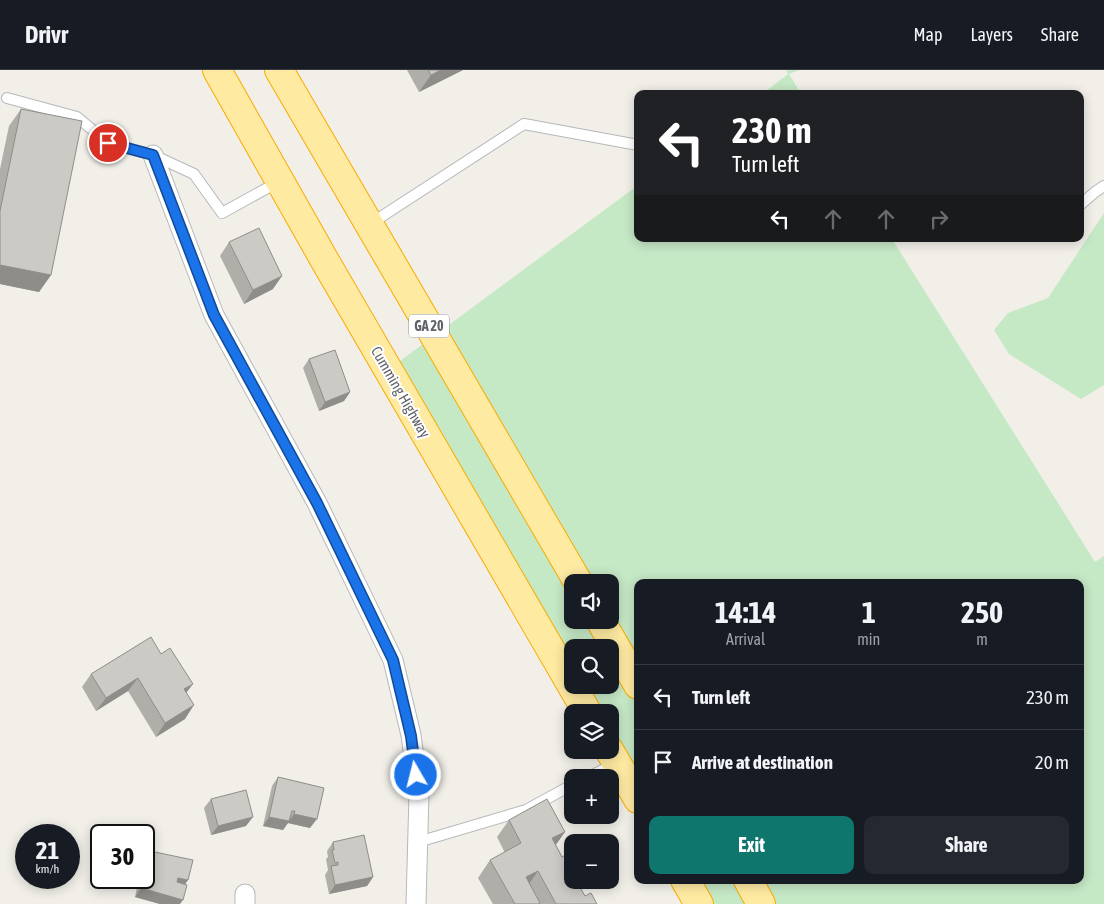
<!DOCTYPE html>
<html lang="en">
<head>
<meta charset="utf-8">
<style>
	:root { --surface:#171b24; --page:#242831; --text:#f1f3f6; --muted:#9ea1a6; --line:#363941; --accent:#0f766e }
	body { margin:0; font-family:"Asap Condensed",sans-serif; background:var(--page); color:var(--text); height:100vh; display:flex; flex-direction:column; font-size:19px; white-space:nowrap }
	* { box-sizing:border-box; margin:0 }
	p { font-size:16px; color:var(--muted) }
	.icon { flex:none; width:28px; height:28px; fill:none; stroke:currentColor; stroke-width:2; stroke-linecap:round; stroke-linejoin:round }
	.map { position:relative; flex:1; overflow:hidden }
	.panel { position:absolute; left:634px; top:509px; width:450px; height:305px; display:flex; flex-direction:column; background:var(--surface); border-radius:10px; box-shadow:0 2px 12px #0003 }
	.panel>* { flex:none }
	.top-card { position:absolute; left:634px; top:20px; width:450px; height:152px; border-radius:10px; box-shadow:0 2px 12px #0003; background:#202124; color:#fff; overflow:hidden }
	.controls { position:absolute; left:564px; top:504px; display:grid; gap:10px }
	.controls a { display:grid; place-items:center; width:55px; height:55px; border-radius:10px; background:var(--surface); box-shadow:0 2px 12px #0003; font-size:25px }
	.speed { position:absolute; left:15px; top:754px; display:flex; gap:10px; font-size:25px; font-weight:700; text-align:center }
	.speed>* { display:grid; place-content:center; width:65px; height:65px; border-radius:50%; background:var(--surface); box-shadow:0 2px 12px #0003; line-height:1 }
	.speed small { font-size:12px; font-weight:400 }
	.speed .limit { border:2px solid #111; border-radius:8px; background:#fff; color:#111 }
	.pin { position:absolute; display:grid; place-items:center; width:42px; height:42px; color:#fff; margin:-21px; border:2px solid #fff; border-radius:50%; box-shadow:0 1px 5px #0007 }
	.me { position:absolute; width:55px; margin:-28px; rotate:352deg; stroke-linejoin:round; filter:drop-shadow(0 0 4px #0008) }
	.turn { display:flex; align-items:center; gap:18px; height:105px; padding:0 15px; font-size:22px }
	.turn .icon { width:65px; height:65px; stroke-width:2.5 }
	.turn b { display:block; font-size:35px; line-height:42px }
	.lanes { display:flex; align-items:center; height:48px; padding:0 15px; background:#0003; justify-content:center; gap:25px; direction:ltr }
	.lanes .off { opacity:.35 }
	.eta { display:flex; justify-content:space-evenly; align-items:center; height:85px; text-align:center }
	.eta b { font-size:30px; font-weight:700; line-height:35px }
	.action { display:flex; gap:10px; margin-top:auto; padding:10px 15px }
	.action a { flex:1; height:58px; border-radius:10px; background:var(--accent); color:#fff; font-size:20px; font-weight:700; line-height:58px; text-align:center }
	.action a+a { background:var(--page); color:var(--text) }
	ul { padding:0; list-style:none }
	li { display:flex; align-items:center; gap:15px; height:65px; padding:0 15px; border-top:1px solid var(--line) }
	li div { flex:1 }
	li b { display:block; font-size:19px }
	li em { font-style:normal }
	header { display:flex; align-items:center; gap:30px; box-sizing:border-box; height:70px; padding:0 25px; background:var(--surface); border-bottom:1px solid var(--line) }
	header strong { font-size:24px }
	nav { display:flex; gap:28px; margin-inline-start:auto; font-size:18px }
	.map>svg:first-child { display:block }
</style>
</head>
<body>
<header>
<strong>Drivr</strong>
<nav><a>Map</a><a>Layers</a><a>Share</a></nav>
</header>
<div class="map">
<svg width="1104" height="834" viewBox="0 0 1104 834">
	<rect width="100%" height="100%" fill="#f1efe8"/>
	<!-- green -->
	<path fill="#c5e8c5" fill-rule="evenodd" d="M786,0H799L789,4L801,24H762L788,4Z
		M637,116L638,169H892L1095,492L1104,486V834H690L676,810H1080V512H638L637,742L610,680V642H580L385,302ZM572,512H610V550H572ZM572,578H610V615H572Z
		M1104,143V315L1081,329L1009,284L994,260L1008,243L1048,228Z"/>
	<g fill="none" stroke-linecap="round" stroke-linejoin="round">
		<defs>
			<path id="service" d="M7,28L77,47L108,73L153,85L194,104L222,143L280,111
				M1080,135L1095,122L1104,116
				M370,154L524,54L638,75
				M587,708L616,693
				M418,772L526,740L572,715"/>
			<path id="minor" d="M153,85L214,245L317,433L393,590L411,665L419,724L416,834
				M245,824V834"/>
			<path id="trunk" d="M217,0L325,191L587,642
				M279,0L578,512
				M600,550L638,615
				M609,680L638,729
				M685,810L699,834
				M748,810L761,834"/>
		</defs>
		<!-- service casing -->
		<use href="#service" stroke="#b5b8bc" stroke-width="12"/>
		<!-- minor casing -->
		<use href="#minor" stroke="#b5b8bc" stroke-width="21"/>
		<!-- trunk casing -->
		<use href="#trunk" stroke="#f9ab00" stroke-width="30"/>
		<!-- service -->
		<use href="#service" stroke="#fff" stroke-width="10"/>
		<!-- minor -->
		<use href="#minor" stroke="#fff" stroke-width="19"/>
		<!-- trunk -->
		<use href="#trunk" stroke="#feeaa1" stroke-width="28"/>
	</g>
	<!-- wall -->
	<path fill="#afaea9" d="M407,0H463L419,22Z
		M21,39L51,205L39,222L0,214V99L9,56Z
		M229,172L273,219L244,234L220,186Z
		M309,289L350,322L344,331L319,341L303,298Z
		M161,584L187,623L185,649L156,667L128,621L96,641L82,617L91,604Z
		M278,707L310,758L288,753L283,760L263,756L272,716Z
		M211,729L246,756L211,765L204,738Z
		M509,750L556,775L562,787L581,810L578,813L585,826L597,834H493L478,808L490,790L505,783L497,767Z
		M333,772L373,807L367,816L329,824L325,805L328,800L326,789L328,787L327,781Z
		M150,781L185,814L180,834H160L135,827L139,808H144V789Z"/>
	<!-- shaded-wall -->
	<path fill="#8f8d8a" d="M441,0H463L419,22L431,5Z
		M0,195L51,205L39,222L0,214Z
		M282,206L273,219L244,234L253,220Z
		M350,322L344,331L319,341L325,332Z
		M138,608L128,621L96,641L106,628Z
		M193,614L183,627L184,619Z
		M194,635L185,649L156,667L165,653Z
		M294,744L317,749L310,758L288,753L283,760L263,756L269,747L289,751Z
		M253,747L246,756L211,765L218,756Z
		M565,762L553,779L552,768Z
		M538,801L526,818V807Z
		M373,807L367,816L329,824L335,815Z
		M178,808L188,810L182,819L172,817Z
		M141,818L183,830L180,834H160L135,827Z"/>
	<!-- building -->
	<path fill="#cccac5" stroke="#8f8d8a" d="M428,0H441L431,5Z
		M21,39L82,51L51,205L0,195V141Z
		M259,158L282,206L253,220L229,172Z
		M335,280L350,322L325,332L309,289Z
		M151,567L161,584L170,578L193,614L184,619L194,635L165,653L138,608L106,628L91,604Z
		M278,707L324,718L317,749L294,744L295,741H292L289,751L269,747Z
		M246,720L253,747L218,756L211,729Z
		M547,729L565,762L552,768L562,787L567,784L572,794V810H580L577,812L585,826L591,823L597,834H556L538,801L526,807L540,833L538,834H515L490,790L521,773L509,750Z
		M364,765L373,807L335,815L331,796L338,795V792L335,793L332,780H334L333,772Z
		M150,781L193,790L188,810L178,808L177,812L187,815L183,830L141,818Z"/>
	<g fill="none" stroke-linecap="round" stroke-linejoin="round">
		<defs>
			<path id="route" d="M108,73L153,85L214,245L317,433L393,590L411,666L416,705"/>
		</defs>
		<!-- route casing -->
		<use href="#route" stroke="#114b97" stroke-width="12"/>
		<!-- route -->
		<use href="#route" stroke="#1a73e8" stroke-width="9"/>
	</g>
	<g text-anchor="middle" dominant-baseline="central" stroke-width="4" stroke-linejoin="round" paint-order="stroke">
		<!-- shield labels -->
		<rect fill="#fff" stroke="#8f9295" stroke-width="1" x="409" y="244.5" width="40" height="23" rx="4"/>
		<g font-size="14" font-weight="bold" fill="#5f6368">
			<text x="429" y="256">GA 20</text>
		</g>
		<!-- street labels -->
		<g font-size="15" fill="#5f6368" stroke="#fff">
			<text transform="translate(401 322) rotate(60)">Cumming Highway</text>
		</g>
	</g>
</svg>
<div class="controls">
<a><svg class="icon" aria-label="sound" viewBox="0 0 24 24"><path d="M4 9h4l5-4v14l-5-4H4zM17 9q2 3 0 6"/></svg></a>
<a><svg class="icon" aria-label="search" viewBox="0 0 24 24"><circle cx="10" cy="10" r="6"/><path d="M15 15l6 6"/></svg></a>
<a><svg class="icon" aria-label="layers" viewBox="0 0 24 24"><path d="M12 4l9 5-9 5-9-5zM3 14l9 5 9-5"/></svg></a>
<a>+</a>
<a>−</a>
</div>
<div class="speed"><div>21<small>km/h</small></div><div class="limit">30</div></div>
<div class="pin" style="left:108px;top:73px;background:#d93025"><svg class="icon" aria-label="arrive" viewBox="0 0 24 24"><path d="M6 21V4h12l-3 4 3 4H6"/></svg></div>
<svg class="me" style="left:416px;top:705px" viewBox="-20 -20 40 40"><circle r="17" fill="#1a73e8" stroke="#fff" stroke-width="3"/><path d="M0-11L8 9 0 5-8 9z" fill="#fff"/></svg>
<div class="top-card">
<div class="turn"><svg class="icon" aria-label="left" viewBox="0 0 24 24"><path d="M17 20v-9H6M10 6l-5 5 5 5"/></svg><div><b>230 m</b>Turn left</div></div>
<div class="lanes"><svg class="icon" aria-label="left" viewBox="0 0 24 24"><path d="M17 20v-9H6M10 6l-5 5 5 5"/></svg><svg class="icon off" aria-label="ahead" viewBox="0 0 24 24"><path d="M12 20V5M6 11l6-6 6 6"/></svg><svg class="icon off" aria-label="ahead" viewBox="0 0 24 24"><path d="M12 20V5M6 11l6-6 6 6"/></svg><svg class="icon off" aria-label="right" viewBox="0 0 24 24"><path d="M7 20v-9h11M14 6l5 5-5 5"/></svg></div>
</div>
<section class="panel">
<div class="eta">
<div><b>14:14</b><p>Arrival</p></div>
<div><b>1</b><p>min</p></div>
<div><b>250</b><p>m</p></div>
</div>
<ul>
<li><svg class="icon" aria-label="left" viewBox="0 0 24 24"><path d="M17 20v-9H6M10 6l-5 5 5 5"/></svg><div><b>Turn left</b></div><em>230 m</em></li>
<li><svg class="icon" aria-label="arrive" viewBox="0 0 24 24"><path d="M6 21V4h12l-3 4 3 4H6"/></svg><div><b>Arrive at destination</b></div><em>20 m</em></li>
</ul>
<div class="action"><a>Exit</a><a>Share</a></div>
</section>
</div>
</body>
</html>
